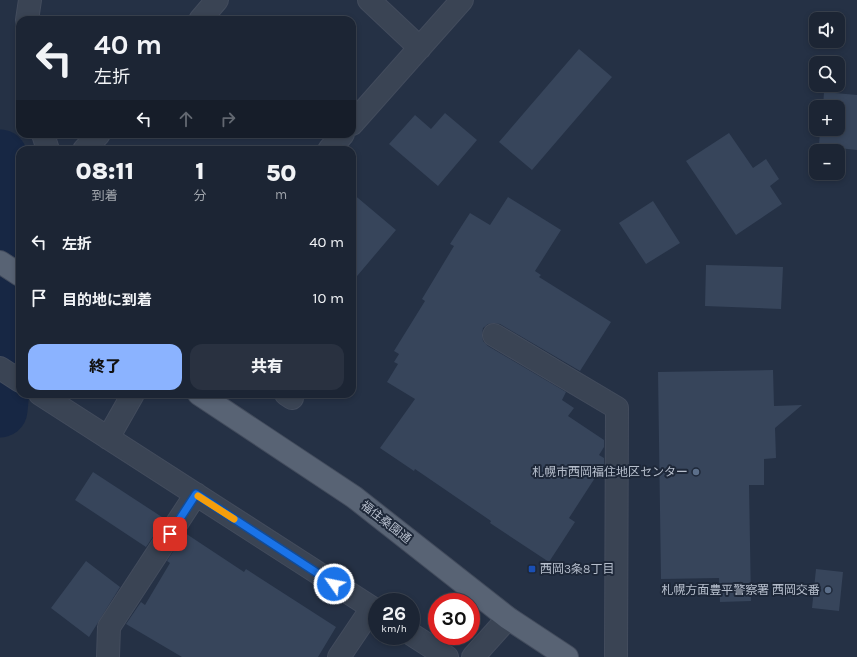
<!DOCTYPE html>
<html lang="ja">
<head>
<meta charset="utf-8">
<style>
	:root { --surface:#1c2534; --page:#293140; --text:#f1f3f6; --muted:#a0a5ac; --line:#3a424f; --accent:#8bb3ff }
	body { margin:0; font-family:Karla,"Noto Sans JP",sans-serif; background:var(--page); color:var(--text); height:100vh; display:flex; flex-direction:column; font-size:15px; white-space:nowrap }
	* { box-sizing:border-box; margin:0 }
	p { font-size:13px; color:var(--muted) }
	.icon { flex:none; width:22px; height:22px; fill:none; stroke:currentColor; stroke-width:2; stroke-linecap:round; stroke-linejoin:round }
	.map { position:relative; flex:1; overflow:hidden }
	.drawer { position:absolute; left:16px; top:146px; width:340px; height:252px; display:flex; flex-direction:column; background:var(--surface); border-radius:12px; box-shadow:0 2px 6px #0003,0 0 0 1px var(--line) }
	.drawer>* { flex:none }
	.guide { position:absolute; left:16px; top:16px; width:340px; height:122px; border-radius:12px; box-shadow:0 2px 6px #0003,0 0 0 1px var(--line); background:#1c2534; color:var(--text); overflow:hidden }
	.tools { position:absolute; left:809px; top:12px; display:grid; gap:8px }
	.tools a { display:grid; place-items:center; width:36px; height:36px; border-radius:8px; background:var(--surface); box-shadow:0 2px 6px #0003,0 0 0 1px var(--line); font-size:20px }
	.speed { position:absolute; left:368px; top:593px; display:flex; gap:8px; font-size:20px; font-weight:700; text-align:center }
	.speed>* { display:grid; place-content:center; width:52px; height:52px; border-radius:50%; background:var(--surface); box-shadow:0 2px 6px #0003,0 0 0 1px var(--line); line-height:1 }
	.speed small { font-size:10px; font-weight:400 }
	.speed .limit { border:6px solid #d22; background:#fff; color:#111 }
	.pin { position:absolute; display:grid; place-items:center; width:34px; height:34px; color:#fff; margin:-17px; border-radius:8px; box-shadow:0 2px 6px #0006 }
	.me { position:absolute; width:44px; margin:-22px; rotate:303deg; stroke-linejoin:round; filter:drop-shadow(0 0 3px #0008) }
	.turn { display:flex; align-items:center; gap:14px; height:84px; padding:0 12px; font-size:18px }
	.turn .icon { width:52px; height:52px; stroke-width:2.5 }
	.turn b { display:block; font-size:28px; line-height:34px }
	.lanes { display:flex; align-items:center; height:38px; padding:0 12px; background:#0003; justify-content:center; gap:20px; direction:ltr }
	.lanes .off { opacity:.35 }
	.eta { display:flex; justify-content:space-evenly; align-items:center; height:68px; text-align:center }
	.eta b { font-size:24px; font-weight:800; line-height:28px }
	.cta { display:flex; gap:8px; margin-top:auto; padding:8px 12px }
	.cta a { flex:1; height:46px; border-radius:12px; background:var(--accent); color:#111; font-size:16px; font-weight:800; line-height:46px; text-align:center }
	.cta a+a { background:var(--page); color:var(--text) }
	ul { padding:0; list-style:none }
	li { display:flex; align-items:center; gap:12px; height:56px; padding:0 12px }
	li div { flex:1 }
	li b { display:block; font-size:15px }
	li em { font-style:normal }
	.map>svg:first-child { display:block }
</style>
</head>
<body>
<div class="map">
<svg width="857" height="657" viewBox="0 0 857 657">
	<rect width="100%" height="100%" fill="#253145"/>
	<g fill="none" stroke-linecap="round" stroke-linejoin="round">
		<!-- river -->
		<path stroke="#172744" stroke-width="55" d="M0,157L18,227L0,410"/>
	</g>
	<!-- building -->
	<path fill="#37455b" d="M579,49L612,77L532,170L499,142Z
		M824,92L857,95V150L819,146L820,129H838V107H823Z
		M445,113L477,140L438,186L389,144L415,115L431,129Z
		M729,133L753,168L766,159L779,179L770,186L782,204L736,235L686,161Z
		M352,193L396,230L352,282Z
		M508,197L561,230L535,271L541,275L539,277L611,322L580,371L500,324L494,323L488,324L483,328L482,334L483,341L488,346L566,392L562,400L574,408L568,416L604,440V447L599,455L604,458V464L569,518L575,522L549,562L490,523L491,521L415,469L414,471L380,448L415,399L387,382L398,364L394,362L399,354L394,351L425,301L422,299L454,246L450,244L470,213L490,225Z
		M653,201L680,243L646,264L619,223Z
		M706,265L783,267L781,309L705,306Z
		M773,370L774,406L802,405L775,428L776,458L764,459V485H749L751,601L720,602L719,578L661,579L658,372Z
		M93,472L165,519L146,547L75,500Z
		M185,533L244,572L246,569L336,627L318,657H182L126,624L141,602L145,605L170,563L167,561Z
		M86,561L120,587L89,637L51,608Z
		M816,569L843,572L839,611L812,608Z"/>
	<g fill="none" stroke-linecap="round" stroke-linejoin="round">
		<defs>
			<path id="street" d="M369,0L420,48
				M27,20L30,0
				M200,20L217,0
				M352,124L462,0
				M43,134L48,150
				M84,150L99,134
				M329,150L343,134
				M494,335L617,408L616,657
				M0,368L20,381
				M40,394L377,611
				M286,394L292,398
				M108,438L133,394
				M411,634L447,657
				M108,657L109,627L196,494
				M339,657L372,608
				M473,657L508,618"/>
			<path id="primary" d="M0,262L20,275
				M199,394L354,497L508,618L567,657"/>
		</defs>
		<!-- street casing -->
		<use href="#street" stroke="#434c5d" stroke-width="24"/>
		<!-- primary casing -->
		<use href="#primary" stroke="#434c5d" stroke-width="24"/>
		<!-- street -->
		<use href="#street" stroke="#3a4454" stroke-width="22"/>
		<!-- primary -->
		<use href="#primary" stroke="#586374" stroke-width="22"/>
	</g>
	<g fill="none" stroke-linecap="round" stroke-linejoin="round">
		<defs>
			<path id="route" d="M170,534L196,494L334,584"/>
		</defs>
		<!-- route casing -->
		<use href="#route" stroke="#114b97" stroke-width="10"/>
		<!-- route -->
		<use href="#route" stroke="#1a73e8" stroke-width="7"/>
		<!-- slow -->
		<path stroke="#f59e0b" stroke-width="7" d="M198,496L234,519"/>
	</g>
	<!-- markers -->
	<g fill="#5c6f8a" stroke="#1e2839" stroke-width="1.5">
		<circle cx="696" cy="472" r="4"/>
		<circle cx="828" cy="590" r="4"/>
	</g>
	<rect fill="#1a4fb4" stroke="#1e2839" stroke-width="1.5" x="528" y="565" width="8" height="8" rx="2"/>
	<g text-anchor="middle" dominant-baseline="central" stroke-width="4" stroke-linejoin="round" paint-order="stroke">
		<!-- poi labels -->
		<g font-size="12" fill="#b7bfcd" stroke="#1e2839" text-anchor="end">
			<text x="688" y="472">札幌市西岡福住地区センター</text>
			<text x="540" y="569" text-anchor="start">西岡3条8丁目</text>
			<text x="820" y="590">札幌方面豊平警察署 西岡交番</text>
		</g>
		<!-- street labels -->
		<g font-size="12" fill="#b7bfcd" stroke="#1e2839">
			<text transform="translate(386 522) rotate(38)">福住桑園通</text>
		</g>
	</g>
</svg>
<div class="tools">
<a><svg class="icon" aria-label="sound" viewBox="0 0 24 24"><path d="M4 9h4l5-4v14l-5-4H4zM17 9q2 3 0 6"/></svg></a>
<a><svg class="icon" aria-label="search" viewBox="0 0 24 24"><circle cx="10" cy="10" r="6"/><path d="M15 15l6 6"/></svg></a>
<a>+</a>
<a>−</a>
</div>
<div class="speed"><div>26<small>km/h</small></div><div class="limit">30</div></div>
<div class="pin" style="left:170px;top:534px;background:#d93025"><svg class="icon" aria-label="arrive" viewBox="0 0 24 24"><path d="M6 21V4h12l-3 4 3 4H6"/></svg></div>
<svg class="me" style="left:334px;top:584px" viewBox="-20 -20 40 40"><circle r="17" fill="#1a73e8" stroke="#fff" stroke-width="3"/><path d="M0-11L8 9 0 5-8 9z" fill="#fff"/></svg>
<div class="guide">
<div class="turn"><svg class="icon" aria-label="left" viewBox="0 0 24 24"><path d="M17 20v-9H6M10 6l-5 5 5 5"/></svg><div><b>40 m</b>左折</div></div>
<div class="lanes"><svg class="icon" aria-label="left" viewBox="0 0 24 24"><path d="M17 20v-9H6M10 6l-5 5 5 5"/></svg><svg class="icon off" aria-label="ahead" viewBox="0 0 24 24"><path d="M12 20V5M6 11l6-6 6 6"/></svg><svg class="icon off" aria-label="right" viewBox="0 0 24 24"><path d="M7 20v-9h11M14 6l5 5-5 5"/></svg></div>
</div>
<section class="drawer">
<div class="eta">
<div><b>08:11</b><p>到着</p></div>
<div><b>1</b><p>分</p></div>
<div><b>50</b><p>m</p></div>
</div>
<ul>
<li><svg class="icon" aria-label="left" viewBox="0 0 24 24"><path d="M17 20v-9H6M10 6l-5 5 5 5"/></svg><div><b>左折</b></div><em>40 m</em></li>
<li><svg class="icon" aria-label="arrive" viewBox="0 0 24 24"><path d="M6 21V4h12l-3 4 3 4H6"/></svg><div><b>目的地に到着</b></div><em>10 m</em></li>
</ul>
<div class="cta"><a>終了</a><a>共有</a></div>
</section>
</div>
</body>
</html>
